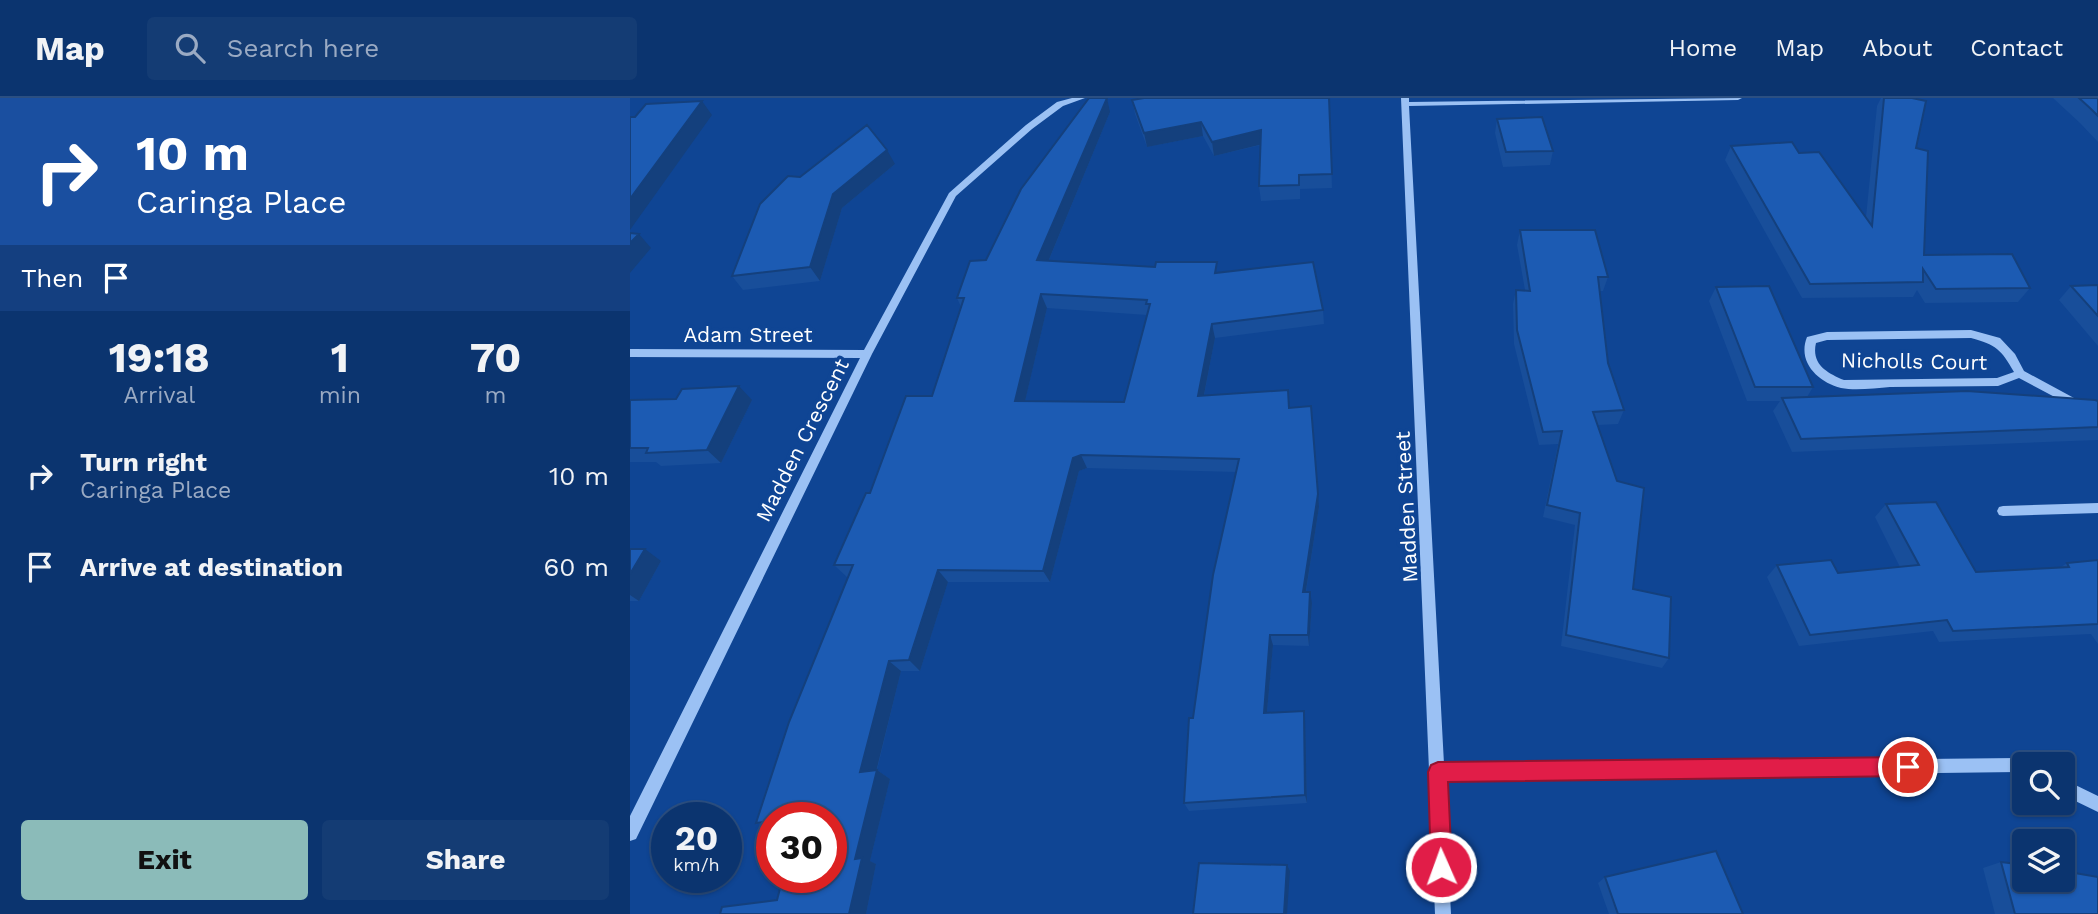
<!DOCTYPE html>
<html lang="en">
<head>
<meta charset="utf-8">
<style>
	:root { --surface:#0b346f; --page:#143c74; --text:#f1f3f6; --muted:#9aaac3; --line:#2b4f82; --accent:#8bbbb9 }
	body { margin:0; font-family:"Work Sans",sans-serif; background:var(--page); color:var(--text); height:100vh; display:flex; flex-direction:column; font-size:26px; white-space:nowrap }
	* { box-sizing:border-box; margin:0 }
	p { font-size:23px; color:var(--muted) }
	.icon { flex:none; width:38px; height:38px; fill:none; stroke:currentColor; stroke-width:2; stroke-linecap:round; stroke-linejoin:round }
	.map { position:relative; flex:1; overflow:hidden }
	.panel { display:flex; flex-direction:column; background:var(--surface); width:630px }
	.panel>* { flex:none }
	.banner { background:#1a4fa0; color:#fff; overflow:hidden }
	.controls { position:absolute; left:1382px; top:654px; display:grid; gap:14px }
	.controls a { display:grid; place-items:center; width:63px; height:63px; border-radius:7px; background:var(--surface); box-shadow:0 2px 5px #0004,0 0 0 2px var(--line); font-size:35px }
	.speed { position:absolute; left:21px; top:704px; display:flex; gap:14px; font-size:35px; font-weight:700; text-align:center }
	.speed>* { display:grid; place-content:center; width:91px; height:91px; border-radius:50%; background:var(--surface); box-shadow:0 2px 5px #0004,0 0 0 2px var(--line); line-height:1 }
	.speed small { font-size:18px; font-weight:400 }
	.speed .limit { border:10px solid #d22; background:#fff; color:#111 }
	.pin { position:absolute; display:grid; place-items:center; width:60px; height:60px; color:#fff; margin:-30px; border:4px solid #fff; border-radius:50%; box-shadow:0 2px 7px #0007 }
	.me { position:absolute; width:77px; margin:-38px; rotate:358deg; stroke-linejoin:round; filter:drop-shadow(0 0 5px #0008) }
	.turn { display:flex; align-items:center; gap:24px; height:147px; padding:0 21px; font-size:32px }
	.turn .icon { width:91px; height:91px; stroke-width:2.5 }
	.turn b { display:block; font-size:49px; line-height:60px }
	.then { display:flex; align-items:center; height:66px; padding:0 21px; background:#0003; gap:14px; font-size:26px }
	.eta { display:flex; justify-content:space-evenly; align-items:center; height:119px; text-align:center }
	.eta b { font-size:42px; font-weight:700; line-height:49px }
	.cta { display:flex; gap:14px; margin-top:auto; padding:14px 21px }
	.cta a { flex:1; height:80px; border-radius:7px; background:var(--accent); color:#111; font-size:28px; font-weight:700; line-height:80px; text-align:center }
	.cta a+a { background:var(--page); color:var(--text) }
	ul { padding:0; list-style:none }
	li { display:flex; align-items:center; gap:21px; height:91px; padding:0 21px }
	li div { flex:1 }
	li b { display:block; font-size:26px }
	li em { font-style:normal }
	header { display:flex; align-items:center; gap:42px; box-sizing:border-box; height:98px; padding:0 35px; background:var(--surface); border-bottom:2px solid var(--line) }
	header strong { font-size:33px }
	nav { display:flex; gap:38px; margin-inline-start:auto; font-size:24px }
	.search { width:490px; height:63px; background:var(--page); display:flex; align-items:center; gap:18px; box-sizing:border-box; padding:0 24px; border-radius:7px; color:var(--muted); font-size:26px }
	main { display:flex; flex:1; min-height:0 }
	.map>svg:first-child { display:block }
</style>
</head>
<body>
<header>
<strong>Map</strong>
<div class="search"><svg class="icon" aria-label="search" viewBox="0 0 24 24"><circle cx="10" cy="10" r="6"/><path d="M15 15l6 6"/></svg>Search here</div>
<nav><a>Home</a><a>Map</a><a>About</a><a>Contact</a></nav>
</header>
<main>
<section class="panel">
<div class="banner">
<div class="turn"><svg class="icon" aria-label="right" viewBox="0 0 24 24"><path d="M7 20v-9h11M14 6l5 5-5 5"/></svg><div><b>10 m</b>Caringa Place</div></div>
<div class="then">Then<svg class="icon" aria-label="arrive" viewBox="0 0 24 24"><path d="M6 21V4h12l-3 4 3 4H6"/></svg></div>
</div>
<div class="eta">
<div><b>19:18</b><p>Arrival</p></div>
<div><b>1</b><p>min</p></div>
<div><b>70</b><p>m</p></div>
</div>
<ul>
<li><svg class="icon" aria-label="right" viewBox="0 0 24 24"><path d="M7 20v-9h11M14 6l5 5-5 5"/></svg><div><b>Turn right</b><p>Caringa Place</p></div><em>10 m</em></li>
<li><svg class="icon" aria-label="arrive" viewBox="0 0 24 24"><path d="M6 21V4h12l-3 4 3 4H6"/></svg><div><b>Arrive at destination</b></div><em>60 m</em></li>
</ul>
<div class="cta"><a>Exit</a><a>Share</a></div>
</section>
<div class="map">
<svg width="1468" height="816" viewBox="0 0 1468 816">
	<rect width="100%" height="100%" fill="#0f4594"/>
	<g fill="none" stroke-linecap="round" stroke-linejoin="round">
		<!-- minor -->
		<path fill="#9bc1f4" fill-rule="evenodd" d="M442,0H455L433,8L402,31L326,98L242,256L6,741L0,743V718L230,260L0,259V251L234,252L319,95L396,27L427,4Z
			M771,0H779V4L1112,0L1108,2L779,8L814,666L1388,660L1401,667H1395V677L1388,674L814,681L821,816H805Z
			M1341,232L1370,240L1385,256L1394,273L1468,313V322L1389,280L1368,288C1332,288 1296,289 1260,289C1245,290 1226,293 1211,290C1188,284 1167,264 1177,239L1197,234ZM1341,240C1366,247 1371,251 1384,274L1367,280L1214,282C1197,275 1181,266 1186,245L1197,242Z
			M1468,405V415L1373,418L1369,417L1367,413L1369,409L1373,408Z
			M1433,681L1468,698V714L1433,697Z"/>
	</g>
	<!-- wall -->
	<path fill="#184e9a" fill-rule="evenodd" d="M699,0L702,90L670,91V101L631,103L629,88L631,47L584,58L573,38L517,49L505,16L502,2Z
		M1251,0H1282L1294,157L1400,190L1388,204L1295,205L1287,192L1283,199L1172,200L1095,62L1101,48L1169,55L1236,119L1247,8Z
		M1423,0H1468V44L1450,25Z
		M480,14L419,162L589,175L693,212L694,226L585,240L574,298L660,310L689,409L676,494L682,505L679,548L643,547L637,615L674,613L675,622L677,705L559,713L554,705L563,620L606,374L457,370L449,373L420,484H318L290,573H271L247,672L260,681L240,763L246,766L236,816H90L147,802L201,719H142V732L126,725L218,479H217L204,467L240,395L302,298L331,209L327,200L356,162ZM417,210L517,217L494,304L395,303Z
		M867,21L923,53L920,67L873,69L865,35Z
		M265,66L212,110L190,183L113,192L102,178L170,79Z
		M890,132L978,179L973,193H970L978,265L994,312L988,326L968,327L1003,491L1039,560L1032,570L931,548L945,427L913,419L928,346L909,347L884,246L883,206L886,192H895L887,147Z
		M1468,187V248L1429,202L1441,188Z
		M1086,189L1183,289L1177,299L1468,303V342L1162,354L1143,313L1150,303H1117L1079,203Z
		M0,302H122L91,365L31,368L26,364H0Z
		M1256,406L1346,474L1431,469L1437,465L1468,462V546L1461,536L1309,544L1303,533L1169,548L1137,479L1147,467L1208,475L1270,469L1245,419Z
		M0,451L31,463L9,503H0Z
		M1371,764L1468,816H1365L1353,770Z
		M975,779L1113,816H979L968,785Z"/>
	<!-- shaded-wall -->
	<path fill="#14407d" d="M477,0L480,14L413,176L407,162Z
		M72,3L82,17L0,132V101Z
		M571,24L573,38L517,49L514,35Z
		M631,32L633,46L584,58L582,44Z
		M257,52L265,66L212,110L190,183L180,169L203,96Z
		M9,136L21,150L0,175V145Z
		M411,196L417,210L392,316L385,303Z
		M582,226L585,240L571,312L568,298Z
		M109,288L122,302L91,365L77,352Z
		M451,357L457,370L449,373L420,484L413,473L443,360Z
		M688,396L689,409L674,505L673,494Z
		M15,451L31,463L9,503L0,497V476Z
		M308,472L318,484L290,573L279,562Z
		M680,494L682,505L679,548L678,537Z
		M640,537L643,547L636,625L634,615Z
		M259,563L271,573L244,682L230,674Z
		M674,613L675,622L677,705L675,697Z
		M247,672L260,681L240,763L246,766L236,816H219L225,761Z
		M657,767L660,773L657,816H654Z"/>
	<!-- building -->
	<path fill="#1c5bb3" stroke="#14407d" stroke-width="2" fill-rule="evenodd" d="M459,0H477L407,162L525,169L526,164H587L585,175L683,164L693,212L582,226L568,298L658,292L659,310L681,308L688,396L673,494H680L678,537H640L634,615L674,613L675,697L554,705L559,620H563L583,477L609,361L451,357L443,360L413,473L308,472L279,562L259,563L230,674L247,672L225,761L232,760L219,816H90L92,809L147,802L153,779H201V719H142V723L126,725L159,624L223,467H204L236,395H240L276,298H302L334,200H327L340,163L356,162L391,91ZM411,196L517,202L516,206H520L494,304L385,303Z
		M514,0H699L702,76L669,77V87L629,88L631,32L582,44L571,24L514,35L502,2Z
		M1254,0H1282L1296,3L1286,50L1298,53L1294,157L1382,156L1400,190L1306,191L1293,171V184L1180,186L1101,48L1162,44L1169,55L1189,54L1242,128Z
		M1449,0H1468V18L1461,11Z
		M72,3L0,101V19H5L16,6Z
		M912,19L923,53L876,54L867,21Z
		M237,27L257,52L203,96L180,169L102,178L130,106L158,78L170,79Z
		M890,132H965L978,179H968L978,265L994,312L963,314L987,383L1014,390L1003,491L1041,499L1039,560L936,537L950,415L917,407L932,333L913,334L887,232L886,192L900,193Z
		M0,135L9,136L0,145Z
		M1468,187V218L1441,188Z
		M1139,188L1183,289H1125L1086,189Z
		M109,288L77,352L16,355L18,350H0V302L46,301L52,291Z
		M1337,293L1465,302L1468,303V329L1171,341L1152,300Z
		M1306,404L1346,474L1439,469L1437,465L1468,462V526L1323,533L1317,522L1180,537L1147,467L1201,462L1208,475L1289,467L1256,406Z
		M0,451H15L0,476Z
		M1086,753L1113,816H988L975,779Z
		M1371,764L1395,767V782H1433V773L1468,779V816H1385Z
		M569,765L657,767L654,816H563Z"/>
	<!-- route -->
	<path fill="#e11d48" stroke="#92132f" stroke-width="2" d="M1278,659L1285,662L1288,669L1285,676L1278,678L818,684L822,769L819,776L811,779L804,776L801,769L798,674L801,667L808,664Z"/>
	<g text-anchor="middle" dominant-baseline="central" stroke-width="7" stroke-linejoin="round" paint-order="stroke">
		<!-- street labels -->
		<g font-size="21" fill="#fff" stroke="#0f4594">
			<text x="118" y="236">Adam Street</text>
			<text transform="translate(1284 263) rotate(1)">Nicholls Court</text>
			<text transform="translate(172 342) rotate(-63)">Madden Crescent</text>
			<text transform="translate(776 409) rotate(-93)">Madden Street</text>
		</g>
	</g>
</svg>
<div class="controls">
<a><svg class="icon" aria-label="search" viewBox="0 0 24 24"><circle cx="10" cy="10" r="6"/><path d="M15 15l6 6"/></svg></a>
<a><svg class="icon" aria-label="layers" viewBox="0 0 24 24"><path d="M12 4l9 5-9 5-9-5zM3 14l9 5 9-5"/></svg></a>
</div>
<div class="speed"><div>20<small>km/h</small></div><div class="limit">30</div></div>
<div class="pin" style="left:1278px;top:669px;background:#d93025"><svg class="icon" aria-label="arrive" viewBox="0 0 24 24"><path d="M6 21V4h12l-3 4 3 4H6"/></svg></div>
<svg class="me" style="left:811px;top:769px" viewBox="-20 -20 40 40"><circle r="17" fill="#e11d48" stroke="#fff" stroke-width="3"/><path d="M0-11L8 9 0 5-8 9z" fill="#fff"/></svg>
</div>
</main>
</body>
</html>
